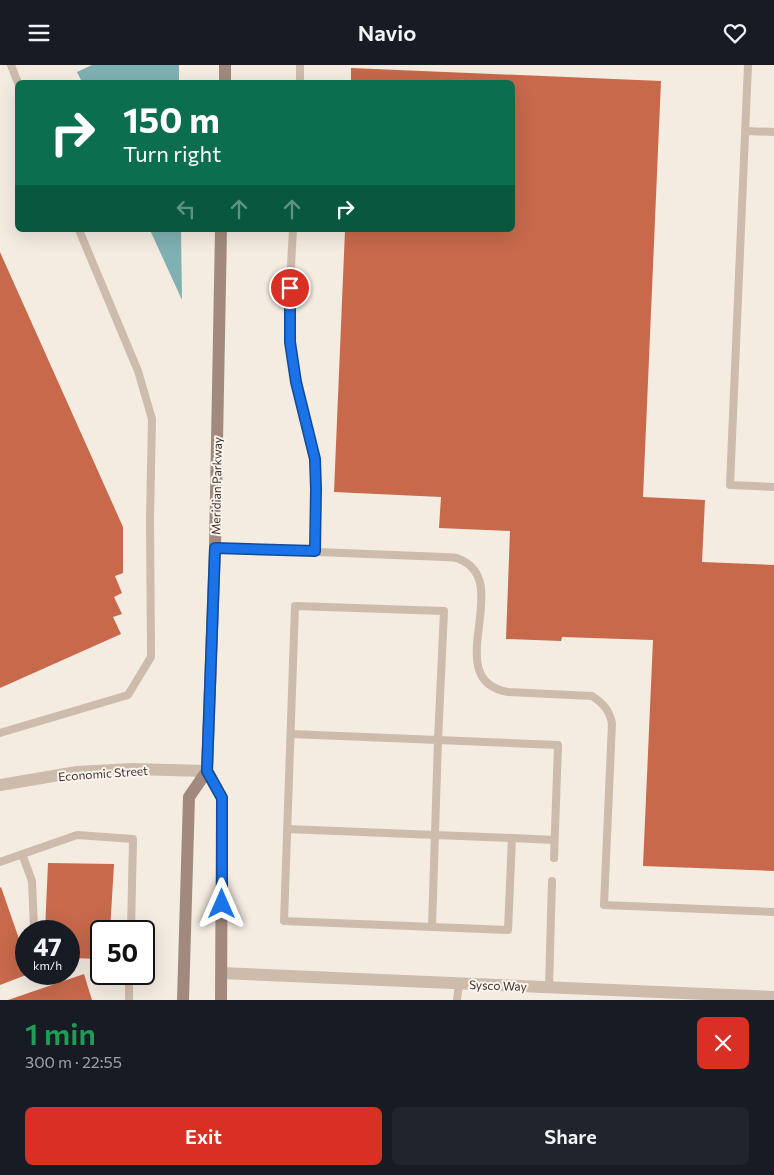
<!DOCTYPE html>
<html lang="en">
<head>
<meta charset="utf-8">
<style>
	:root { --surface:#171b24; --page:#20242c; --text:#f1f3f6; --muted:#9ea1a6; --accent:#d93025 }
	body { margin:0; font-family:Commissioner,sans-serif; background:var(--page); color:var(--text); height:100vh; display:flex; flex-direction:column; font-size:19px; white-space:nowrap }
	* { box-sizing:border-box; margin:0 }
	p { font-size:16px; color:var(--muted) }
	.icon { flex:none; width:28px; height:28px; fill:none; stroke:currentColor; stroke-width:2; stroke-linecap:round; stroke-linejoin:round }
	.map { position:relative; height:935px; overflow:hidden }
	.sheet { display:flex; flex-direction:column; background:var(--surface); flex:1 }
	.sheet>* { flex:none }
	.guide { position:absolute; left:15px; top:15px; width:500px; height:152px; border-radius:8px; box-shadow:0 5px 20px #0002; background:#0b6e4f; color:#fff; overflow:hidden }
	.speed { position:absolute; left:15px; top:855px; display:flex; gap:10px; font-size:25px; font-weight:700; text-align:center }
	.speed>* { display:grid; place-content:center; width:65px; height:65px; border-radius:50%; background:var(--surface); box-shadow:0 5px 20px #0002; line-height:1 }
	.speed small { font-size:12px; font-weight:400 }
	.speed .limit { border:2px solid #111; border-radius:8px; background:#fff; color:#111 }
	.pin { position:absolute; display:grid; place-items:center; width:42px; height:42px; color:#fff; margin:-21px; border:2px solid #fff; border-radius:50%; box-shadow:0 1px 5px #0007 }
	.me { position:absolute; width:55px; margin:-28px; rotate:0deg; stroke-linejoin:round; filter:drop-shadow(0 0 4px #0008) }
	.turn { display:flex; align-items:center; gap:18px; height:105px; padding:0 25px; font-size:22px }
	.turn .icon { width:65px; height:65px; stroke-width:2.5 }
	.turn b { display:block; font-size:35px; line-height:42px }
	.lanes { display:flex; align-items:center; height:48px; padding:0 25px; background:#0003; justify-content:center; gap:25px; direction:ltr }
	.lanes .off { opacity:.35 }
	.round { display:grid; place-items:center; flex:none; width:52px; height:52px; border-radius:8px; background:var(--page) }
	.headline { display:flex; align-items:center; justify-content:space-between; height:85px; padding:0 25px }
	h1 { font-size:30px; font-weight:600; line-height:38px; color:#1e9e55 }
	.button { display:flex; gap:10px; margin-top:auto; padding:10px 25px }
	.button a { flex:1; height:58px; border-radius:8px; background:var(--accent); color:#fff; font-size:20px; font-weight:600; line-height:58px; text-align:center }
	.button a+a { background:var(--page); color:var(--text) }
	header { display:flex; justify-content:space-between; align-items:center; height:65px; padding:0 25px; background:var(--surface); font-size:22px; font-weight:600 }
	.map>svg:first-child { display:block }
</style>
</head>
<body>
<header><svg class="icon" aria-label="menu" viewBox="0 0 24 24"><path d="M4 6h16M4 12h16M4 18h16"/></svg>Navio<svg class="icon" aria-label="heart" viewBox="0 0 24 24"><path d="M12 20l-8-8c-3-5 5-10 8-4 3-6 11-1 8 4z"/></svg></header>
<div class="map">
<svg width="774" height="935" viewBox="0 0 774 935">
	<rect width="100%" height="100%" fill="#f4ebe1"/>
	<!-- water -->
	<path fill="#7fb0b2" d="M92,0H179V17H82L77,7Z
		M150,165H181L182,235Z"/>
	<!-- building -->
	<path fill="#c8694b" d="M351,3L661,16L643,432L705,435L702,497L774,500V806L643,801L653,575L562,572L561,576L506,574L510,466L439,463L441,432L334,427L345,165H512V18H351Z
		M0,187L123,462V508L115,511L122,528L114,532L122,549L113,552L121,569L0,623Z
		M48,798L114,799L110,866H101V894L69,893V866H45Z
		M1,822L26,894V910L0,920V823Z
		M84,909L92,935H8Z"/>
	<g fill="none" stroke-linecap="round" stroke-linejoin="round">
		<!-- service -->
		<path stroke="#cdbbac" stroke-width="8" d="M11,0L18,18
			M748,0L730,420L774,422
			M300,18V0
			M745,66L774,67
			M293,165C291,202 288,239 290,276C292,316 310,355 315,395C318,425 316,456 315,487
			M215,483L444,492C448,492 455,492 459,494C516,516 438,615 508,627L592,631C604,639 609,645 612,658L604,840L774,847
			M0,668L128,630L151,592L150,453L152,354L138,306L79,165
			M291,669L438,675L432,862
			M287,764L512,773
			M22,789L32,816L34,863
			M554,793C555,756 557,718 558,680L438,675L444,546L295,541L284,856L508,865L512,773L554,775
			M0,797L77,770L133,774L131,866
			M549,922L552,816
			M129,935V909
			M457,935L459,918"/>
		<!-- minor -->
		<path stroke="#cdbbac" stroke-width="12" d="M0,720L77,707L132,704L207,706
			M222,908L774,932"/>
		<!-- secondary -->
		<path stroke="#a18a7d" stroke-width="12" d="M225,18V0
			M183,935L189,732L207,706
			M221,935L222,733L207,706L215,483L221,165"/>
	</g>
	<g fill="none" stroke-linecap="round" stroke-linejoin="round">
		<defs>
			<path id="route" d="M222,839V733L207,706L215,483L315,486L316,424L315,394L296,317L290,277V223"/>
		</defs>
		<!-- route casing -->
		<use href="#route" stroke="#114b97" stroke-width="12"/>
		<!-- route -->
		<use href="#route" stroke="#1a73e8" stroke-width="9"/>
	</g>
	<g text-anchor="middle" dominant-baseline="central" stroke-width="4" stroke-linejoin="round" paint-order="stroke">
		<!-- street labels -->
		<g font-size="12" fill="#3b302b" stroke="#fbf5ee">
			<text transform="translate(216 421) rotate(-89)">Meridian Parkway</text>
			<text transform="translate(103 708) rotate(-4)">Economic Street</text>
			<text transform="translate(498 920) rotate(2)">Sysco Way</text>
		</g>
	</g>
</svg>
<div class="speed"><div>47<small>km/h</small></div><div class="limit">50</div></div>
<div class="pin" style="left:290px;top:223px;background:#d93025"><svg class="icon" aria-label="arrive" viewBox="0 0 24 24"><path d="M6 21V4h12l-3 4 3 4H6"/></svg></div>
<svg class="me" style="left:222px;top:839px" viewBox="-20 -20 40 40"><path d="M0-17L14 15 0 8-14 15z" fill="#1a73e8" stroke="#fff" stroke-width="4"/></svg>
<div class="guide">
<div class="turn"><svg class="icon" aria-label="right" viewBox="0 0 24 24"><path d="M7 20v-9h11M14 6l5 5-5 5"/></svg><div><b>150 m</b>Turn right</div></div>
<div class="lanes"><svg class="icon off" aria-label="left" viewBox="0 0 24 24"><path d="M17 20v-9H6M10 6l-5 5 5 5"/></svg><svg class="icon off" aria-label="ahead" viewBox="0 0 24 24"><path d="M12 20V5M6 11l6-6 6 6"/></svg><svg class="icon off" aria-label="ahead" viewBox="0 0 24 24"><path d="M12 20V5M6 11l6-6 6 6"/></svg><svg class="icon" aria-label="right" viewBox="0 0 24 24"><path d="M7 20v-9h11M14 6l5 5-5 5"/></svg></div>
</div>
</div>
<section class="sheet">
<div class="headline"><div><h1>1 min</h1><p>300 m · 22:55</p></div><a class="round" style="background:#d93025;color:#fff"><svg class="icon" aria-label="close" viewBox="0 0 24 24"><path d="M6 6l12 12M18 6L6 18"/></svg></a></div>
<div class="button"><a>Exit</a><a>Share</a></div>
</section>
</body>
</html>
